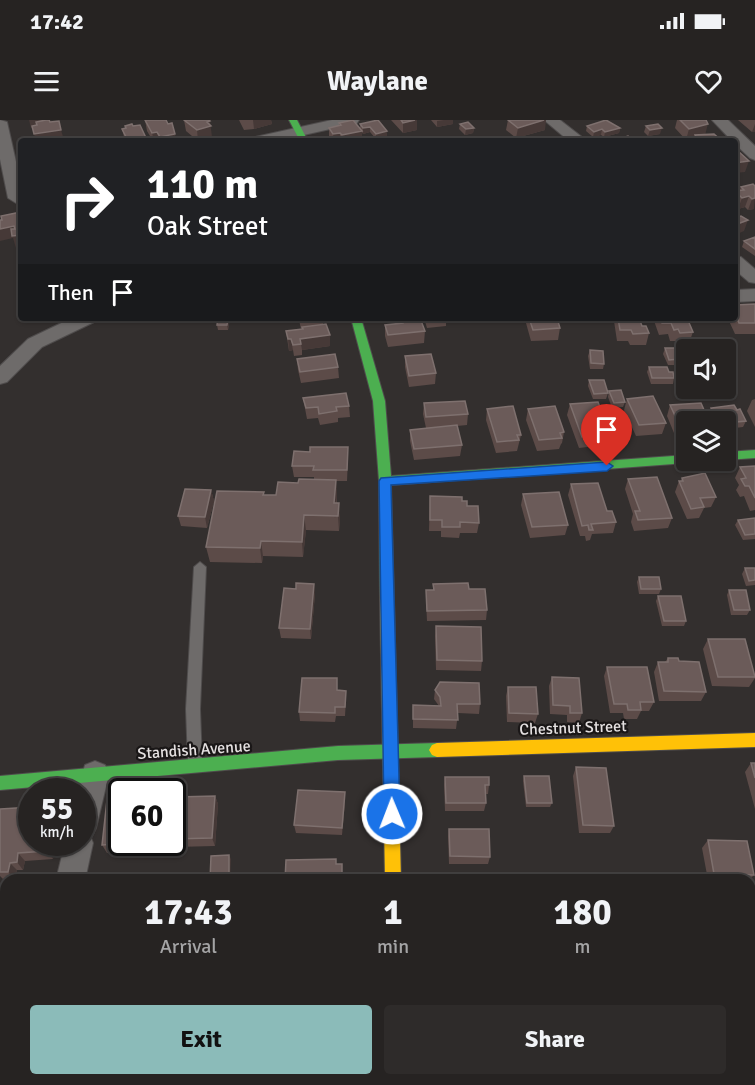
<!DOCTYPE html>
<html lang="en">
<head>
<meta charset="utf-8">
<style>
	:root { --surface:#262322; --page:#2e2b2a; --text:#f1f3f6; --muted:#a4a4a5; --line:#424040; --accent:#8bbbb9 }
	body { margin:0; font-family:Signika,sans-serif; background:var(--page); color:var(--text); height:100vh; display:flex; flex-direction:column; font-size:22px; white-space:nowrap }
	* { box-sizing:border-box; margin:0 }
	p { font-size:20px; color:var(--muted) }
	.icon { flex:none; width:33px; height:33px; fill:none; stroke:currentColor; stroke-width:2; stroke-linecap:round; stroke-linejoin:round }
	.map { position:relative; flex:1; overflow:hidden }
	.drawer { position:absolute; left:0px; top:754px; width:756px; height:212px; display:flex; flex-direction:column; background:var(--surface); border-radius:18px 18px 0 0; box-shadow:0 2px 4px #0004,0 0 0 2px var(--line) }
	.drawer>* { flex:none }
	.top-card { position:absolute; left:18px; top:18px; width:720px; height:183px; border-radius:6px; box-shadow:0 2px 4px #0004,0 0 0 2px var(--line); background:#202124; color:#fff; overflow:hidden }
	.controls { position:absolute; left:676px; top:219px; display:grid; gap:12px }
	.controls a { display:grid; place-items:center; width:60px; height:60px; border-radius:6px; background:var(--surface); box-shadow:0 2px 4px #0004,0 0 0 2px var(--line); font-size:30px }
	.speed { position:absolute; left:18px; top:658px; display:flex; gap:12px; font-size:30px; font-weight:700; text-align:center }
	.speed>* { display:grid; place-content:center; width:78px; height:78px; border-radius:50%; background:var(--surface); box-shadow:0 2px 4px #0004,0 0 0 2px var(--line); line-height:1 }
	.speed small { font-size:15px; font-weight:400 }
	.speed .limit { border:3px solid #111; border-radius:9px; background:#fff; color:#111 }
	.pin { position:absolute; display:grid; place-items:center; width:51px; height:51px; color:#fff; margin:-62px -26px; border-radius:50% 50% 50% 0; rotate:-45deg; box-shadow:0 0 6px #0007 }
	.pin .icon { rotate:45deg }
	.me { position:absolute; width:66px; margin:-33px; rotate:359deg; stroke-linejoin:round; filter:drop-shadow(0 0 4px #0008) }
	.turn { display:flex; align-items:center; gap:21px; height:126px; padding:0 30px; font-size:27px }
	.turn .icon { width:78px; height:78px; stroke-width:2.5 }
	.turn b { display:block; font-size:42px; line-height:51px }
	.then { display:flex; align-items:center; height:57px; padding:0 30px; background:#0003; gap:12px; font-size:22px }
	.eta { display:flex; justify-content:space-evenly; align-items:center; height:102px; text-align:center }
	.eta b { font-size:36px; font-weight:800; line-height:42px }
	.primary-button { display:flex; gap:12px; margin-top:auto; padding:12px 30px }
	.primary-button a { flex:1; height:69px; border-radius:6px; background:var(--accent); color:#111; font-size:24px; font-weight:800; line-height:69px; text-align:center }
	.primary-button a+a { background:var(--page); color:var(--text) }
	.status { display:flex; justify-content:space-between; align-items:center; height:42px; padding:0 30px; background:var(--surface); direction:ltr }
	.status svg { height:16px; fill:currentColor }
	header { display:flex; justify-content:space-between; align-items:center; height:78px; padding:0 30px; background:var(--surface); font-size:27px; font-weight:800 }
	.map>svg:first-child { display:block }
</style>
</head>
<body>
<div class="status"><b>17:42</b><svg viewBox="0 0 49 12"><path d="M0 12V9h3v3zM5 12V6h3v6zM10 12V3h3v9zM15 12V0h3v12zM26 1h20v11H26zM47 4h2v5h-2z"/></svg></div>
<header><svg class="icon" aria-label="menu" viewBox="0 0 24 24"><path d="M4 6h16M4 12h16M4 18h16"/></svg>Waylane<svg class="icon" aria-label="heart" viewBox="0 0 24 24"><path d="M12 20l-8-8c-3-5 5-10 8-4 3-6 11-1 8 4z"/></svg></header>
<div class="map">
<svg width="755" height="965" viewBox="0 0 755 965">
	<rect width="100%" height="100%" fill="#332f2e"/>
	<!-- green -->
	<path fill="#6d3f37" d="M755,952V965H674L706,960H750V953Z"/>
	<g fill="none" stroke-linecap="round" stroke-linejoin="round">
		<defs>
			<path id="lane" d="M200,442L206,447L200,589L202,643L200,647L195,649L190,647L188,643L186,589L194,447Z"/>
			<path id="street" d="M0,0L7,2L21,64V82L16,83L8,78L0,39Z
				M332,0H359L357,3L277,21H248L251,18Z
				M544,0H560L587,21H569Z
				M712,0H728L755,26V40L750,38L735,24V21H732Z
				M735,136L741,137L755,149V163L749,162L735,150Z
				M755,169V181L735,182V170Z
				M72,198H96L94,202L42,227L7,262L0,264V246L28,219Z
				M95,641L105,645L109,654L96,708L91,718L93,723L85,760H56L65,723H82V672H77L85,645Z
				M6,959V960H39L38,965H4Z"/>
			<path id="fast" d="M289,0H297L308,21H300Z
				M351,198H361L385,281L391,356L687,335V340H692L687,343L391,365L394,480L392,484H382L380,480L379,361L373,281Z
				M755,330V338L726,340V332Z
				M437,623L442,625L445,630L442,635L437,637L338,640L0,670V656L338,626Z"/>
			<path id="slow" d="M387,475L392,476L394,480L401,760H385L380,480L382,476Z
				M755,613V627L437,637L432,635L429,630L432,625L437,623Z
				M387,960H405V965H387Z"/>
		</defs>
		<!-- lane casing -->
		<use href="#lane" stroke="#4f4c4c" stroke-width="2"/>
		<!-- street casing -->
		<use href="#street" stroke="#4f4c4c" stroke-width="2"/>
		<!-- fast casing -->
		<use href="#fast" stroke="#4f4c4c" stroke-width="2"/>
		<!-- slow casing -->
		<use href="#slow" stroke="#4f4c4c" stroke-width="2"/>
		<!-- lane -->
		<use href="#lane" fill="#6e6b6a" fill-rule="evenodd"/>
		<!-- street -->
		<use href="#street" fill="#6e6b6a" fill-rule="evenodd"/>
		<!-- fast -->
		<use href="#fast" fill="#4caf50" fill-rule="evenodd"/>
		<!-- slow -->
		<use href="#slow" fill="#ffc107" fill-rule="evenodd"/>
	</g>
	<!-- wall -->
	<path fill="#5c4b48" d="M145,0L176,21H153L147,11Z
		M184,0L212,17L198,21L186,11Z
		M239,0H271L272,4L254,9L244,10Z
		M391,0H417V10L403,13Z
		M431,0H453V4L437,7Z
		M508,0L545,10L516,18L506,10Z
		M677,0H706L705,15L722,21H686V20L675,8Z
		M738,0H755V12H752Z
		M339,3L360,8V4L387,11V17L376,19L370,12L363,14L362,12V21H331L329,19V8L339,6Z
		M460,4L474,8L473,13L465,15L459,9Z
		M125,6H133L148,21H125L122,9L125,8Z
		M587,6L620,8L619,13L604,17L601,15L593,17L586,11Z
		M646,6L660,14L648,16L644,12Z
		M753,64L754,89L748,90L745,87L738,89L735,86V71H739L741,67Z
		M755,117V136L742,127L744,121Z
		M755,184V214H735L729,201L730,198H735V185Z
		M230,198L228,210H218L217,205Z
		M285,198H322L323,204L330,215V226L302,230V235L294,236L293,230L289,231L286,211L301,209L299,200L285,201Z
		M402,198L425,211L424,223L388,227L385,216V205L402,203Z
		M424,198H446V206L427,208Z
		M526,198H557L560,208L558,220L531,221L526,203Z
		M614,198H639L642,206L649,213L646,225H630L628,221H617L614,201Z
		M653,198H687L693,212L689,223L676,224L675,221H670L668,214L659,215Z
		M665,228L680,239L679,245H668L663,234Z
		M590,230L604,244L603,249H590L588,236Z
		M405,236L436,253L435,264L409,267L405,247Z
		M297,239L338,247L339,258L301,263L298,250Z
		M649,247L669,252L674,258L673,264H651L647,252Z
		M589,260L608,273L606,279H593L588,266Z
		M609,271L625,282L623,287L612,288L608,277Z
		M303,278L349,286L350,297L338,298V302L320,305L318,298L307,299Z
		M627,279L666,303L662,314L636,316L624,290Z
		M755,279V307L747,291L752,280Z
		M424,283L468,294L467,305L457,306L462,325L460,336L414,340L410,321V310L426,308L423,294Z
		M570,284L608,308L606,313L607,314L604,325L579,328L567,295Z
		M670,285L708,299L707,302H687V318H686L684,313H674L667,296Z
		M711,288L746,301L743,307L726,309V302H713L709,293Z
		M487,289L521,315L517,331L496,333L486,300Z
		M528,289L564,312L562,323L561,324L559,329L537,331L526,300Z
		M348,338L347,361H336L337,383L340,399L339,411L306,410L303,437L263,436L262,443L210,442L206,427L264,375H276L298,363L314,359V357H294L292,346Z
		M755,346V390L750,391L744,376L740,377L736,370L739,365L735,358L740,347Z
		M682,358L716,377L711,387L704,388L699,398L687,399L675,372L679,361H681Z
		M628,359L672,398L668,408L634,411L631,402L633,394L625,369Z
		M571,364L607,391L616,402L613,413L592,414L590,420L586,421L585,416H580L568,375Z
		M211,370L214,381L207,408L181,406L178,396Z
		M523,374L568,405L565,415L530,418L521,385Z
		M430,376L462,381L467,386L479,403L477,413H460L459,418L441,417V411H429Z
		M755,398V419L743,420L735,405L738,400Z
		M745,448H755V465L746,466L742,454Z
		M639,457L661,469L659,474H639L637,462Z
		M433,464L469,469L487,490L486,500L427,501L426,481V470H433Z
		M296,469L315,474L311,519L281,518L279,508Z
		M729,470L750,490L747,495H731L727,475Z
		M658,476L686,501L684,506H662L656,481Z
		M436,506L482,541L481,551L436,550L435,516Z
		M708,519L755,556V558L749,567L712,566L703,529Z
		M668,538L706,572L701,581H659L654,552L658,542H665Z
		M607,547L654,582L649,591H641L637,599H624L623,593H610L604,556Z
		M552,557L582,593L579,603L567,602V595L550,594L549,566Z
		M508,567L538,594L535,603L507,602L506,576Z
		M338,570L346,580L345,596H336L335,602L300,601L299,592Z
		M435,570L480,584L479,594L458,593L456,609L413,608V585L439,586L434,579Z
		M751,643H755V689L745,652Z
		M576,647L614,706L610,713H579L573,656Z
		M524,656L552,683L550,687H526L523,661Z
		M445,657L489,665L488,674H485L486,683L484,691H445L444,665Z
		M345,672V681L342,715L296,713L294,705Z
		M215,676L218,684L215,726L175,727L172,721V711Z
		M0,689L32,723L55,725L53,739L25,741L23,750H17L15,759L4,760L0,756Z
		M449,709L490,737L488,744H449L448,716Z
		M708,720L754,755L749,760H708L702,728Z
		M122,723H154V729L107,733L102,725Z
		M0,768H6V835H0Z
		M0,855H6V924H0Z
		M460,960H568V965H460Z"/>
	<!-- shaded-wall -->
	<path fill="#463937" d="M29,0H49L50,5L31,8Z
		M253,0H271L272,4L254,9Z
		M415,0H417V10L403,13V3Z
		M444,0H453V4L437,7V1Z
		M544,0H546L545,10L516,18L518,8Z
		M210,1L212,17L198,21L197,10L207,2Z
		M708,4L705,15H695L694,18L687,19L686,20L689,9Z
		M755,4V12H752Z
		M370,7V12L363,14V8Z
		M474,8L473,13L465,15L466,9Z
		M620,8L619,13L604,17L605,12Z
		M662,8L660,14L648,16L650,10Z
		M602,9L601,15L593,17L594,12Z
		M61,10L64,20L36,21L34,14Z
		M362,11V21H342V15Z
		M387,11V17L376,19V14Z
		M157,12L159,21H154L152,13Z
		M340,13V21H334L333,14Z
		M175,14L176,21H161L160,17Z
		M749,41L745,52L735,53V43Z
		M749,76L745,87L738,89L742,78Z
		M755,77L754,89L748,90L752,79Z
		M748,100L744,111L735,115V105Z
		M14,106L21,115V127L16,128L13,118L0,121V109Z
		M228,198H230L228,210L227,205Z
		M330,215V226L302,230L300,219Z
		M288,219H291L293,230L289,231Z
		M336,360L337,375L335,399L334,383Z
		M211,370L214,381L207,408L205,397Z
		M339,383L340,399L339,411L338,396Z
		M304,395L306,410L303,437L302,422Z
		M261,421L263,436L262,443L260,428Z
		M314,464L315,474L311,519L310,509Z
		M345,672V681L342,715V708Z
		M215,676L218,684L215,726L212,718Z
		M48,723H53L55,725L53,739L47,731Z
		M150,723H154V729Z
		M18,733L25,741L23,750L17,742Z
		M229,735L231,739L230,760H229Z
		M10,743L17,750L15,759L8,752Z
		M3,908L6,910V923L1,920Z
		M0,952L3,953L1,965H0Z
		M121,960H129V965H120Z"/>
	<!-- building -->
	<path fill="#6b5b59" stroke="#7e706e" stroke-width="1.5" d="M46,0H49L50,2L59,1L61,10L34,14L32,6L37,5L36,2Z
		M145,0H166L168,4L172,3L175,14L160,17L157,12L152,13Z
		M184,0H209L210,1L207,2L211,6L197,10Z
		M353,0L362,11L342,15L340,13L333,14L329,8L341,5L339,3Z
		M378,0L387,11L376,14L370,7L363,8L360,4Z
		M401,0H415L403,3Z
		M508,0H544L518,8Z
		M606,0L620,8L605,12L602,9L594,12L587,6Z
		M680,0H706L708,4L689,9Z
		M468,2L474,8L466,9L460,4Z
		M132,4L133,6L140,5L147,20L143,21H128L122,9L126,8L125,6Z
		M658,4L662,8L650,10L646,6Z
		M714,14L722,21H689L687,19L696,17L695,15Z
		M628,16L632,20L637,18L641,21H618L616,20Z
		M113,18L115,21H98Z
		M735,31H738L749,41L735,43Z
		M753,64L755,66V78L752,79L749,76L742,78L735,71L744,70L741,67Z
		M21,92V115L12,116L11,109H15L14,106L0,109V100H2L1,96Z
		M735,96L737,97L741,96L748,100L735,105Z
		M755,117V129L744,121Z
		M755,184V203H739L735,193V189H737L735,185Z
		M218,198H228L227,205H217Z
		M402,198H420L425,211L388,215L385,205L403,203Z
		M426,198H446V201L428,202Z
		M529,198H557L560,208L533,210Z
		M618,198H639L642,206H646L649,213L633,214L631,210H620Z
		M660,198H687L693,212L680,213L678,209L674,210L671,203H662Z
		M326,204L330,215L300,219L301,224L293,225L291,219H288L286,211L303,209L302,207Z
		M665,228H676L680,239L669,240Z
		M590,230L603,231L604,244L591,243Z
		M335,234L338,247L300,252L297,239Z
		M431,234L436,253L409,256L405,236Z
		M649,247H667L669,252H673L674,258H652Z
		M589,260H604L608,273L594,274Z
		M621,270L625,282L614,283L609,271Z
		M346,273L349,286L336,287L337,291L319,294L318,287L306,288L303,278Z
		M653,276L666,303L639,305L627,279Z
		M465,281L468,294L426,297L424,283Z
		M598,282L608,308H605L607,314L582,317L570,284Z
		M701,283L708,299L697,300L698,302H678L670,285Z
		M734,285L737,290L740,289L746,301L726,303V302H718L711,288Z
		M513,286L521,315H517L519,320L497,322L487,289Z
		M555,286L564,312L560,313L562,318L539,320L528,289Z
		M457,305L462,325L414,329L410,310Z
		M310,327H348L347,350H313L314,346H292L294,331L310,332Z
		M755,346V378L749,366H745L741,359L746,358L740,347Z
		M705,353L716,377L700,378L704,387L691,389L679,361H683L682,358Z
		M657,357L672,398L638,400L635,391H640L628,359Z
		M299,359L336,360L334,383H339L338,396L304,395L302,422L261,421L260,428L206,427L217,371L264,372L263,375H276L278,362L298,363Z
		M598,363L607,391H612L616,402L591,404L593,410H589L588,405L582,406L571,364Z
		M185,369L211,370L205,397L178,396Z
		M559,372L568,405L532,407L523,374Z
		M430,376L462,377V381H467V386H478L479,403L460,402V407H442V400H430Z
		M755,398V414L745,415L738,400Z
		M745,448H755V460L749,461Z
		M639,457H659L661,469H641Z
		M296,463L314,464L310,509L279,508L284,468L296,469Z
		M468,463L469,469H485L487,490L427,491L426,470H434L433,464Z
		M729,470H746L750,490H734Z
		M658,476H681L686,501H664Z
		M436,506L481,507L482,541L437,540Z
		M708,519H745L755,557H718Z
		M668,538H678L679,541L699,542L706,572L664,571L658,542H668Z
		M607,547H647L654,582H640L641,590H628L627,584H614Z
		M552,557L579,558L582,593H570V586L553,585Z
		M302,558H337V570L346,571L345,587H335V593L299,592Z
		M440,562L479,563L480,584H457L458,600L413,599V585L441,586L440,577L435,570Z
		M508,567H536L538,594L509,593Z
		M751,643H755V658Z
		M576,647L606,648L614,706L583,705Z
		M524,656H549L552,683H527Z
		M445,657H489V665H485L486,683H446Z
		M298,670L345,672L342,708L294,705Z
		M215,676L212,718L172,719L176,677Z
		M122,679V723H132L102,725L107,680Z
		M32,687V723H48L47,731L18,733L17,742L10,743L8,752H0V689Z
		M449,709H489L490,737L450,736Z
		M708,720L747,721L754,755L714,754Z
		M229,735V760H210L211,736Z
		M336,739V744H342V760H285L286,740Z
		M0,768H6V829H0Z
		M0,855H6V908H3L1,920Z
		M59,960H121L120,965H58Z
		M463,960H568V965H463Z"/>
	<!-- route -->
	<path fill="#1a73e8" stroke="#114b97" stroke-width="1.5" d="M607,342L613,346L607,351L391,365L400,694L398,699L392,701L387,699L384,694L379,361L381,358Z"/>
	<g text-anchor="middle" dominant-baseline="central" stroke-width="4.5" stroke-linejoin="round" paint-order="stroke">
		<!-- street labels -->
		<g font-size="16" fill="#e5e1e1" stroke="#1a1717">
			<text transform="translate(573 608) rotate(-2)">Chestnut Street</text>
			<text transform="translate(194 630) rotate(-4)">Standish Avenue</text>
		</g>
	</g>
</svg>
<div class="controls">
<a><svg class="icon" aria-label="sound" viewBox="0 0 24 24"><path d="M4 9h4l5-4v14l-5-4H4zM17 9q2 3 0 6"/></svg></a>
<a><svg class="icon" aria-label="layers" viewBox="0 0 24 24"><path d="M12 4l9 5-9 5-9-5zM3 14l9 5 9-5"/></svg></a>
</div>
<div class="speed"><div>55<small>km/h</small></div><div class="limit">60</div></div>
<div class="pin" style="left:607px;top:346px;background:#d93025"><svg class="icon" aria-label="arrive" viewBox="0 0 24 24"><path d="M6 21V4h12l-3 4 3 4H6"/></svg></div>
<svg class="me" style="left:392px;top:694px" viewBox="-20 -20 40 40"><circle r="17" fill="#1a73e8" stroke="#fff" stroke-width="3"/><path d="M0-11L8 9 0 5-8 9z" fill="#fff"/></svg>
<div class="top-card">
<div class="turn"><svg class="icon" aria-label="right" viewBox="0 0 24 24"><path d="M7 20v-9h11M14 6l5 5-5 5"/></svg><div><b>110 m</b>Oak Street</div></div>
<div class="then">Then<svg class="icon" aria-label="arrive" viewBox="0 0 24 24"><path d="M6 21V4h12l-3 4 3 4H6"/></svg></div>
</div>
<section class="drawer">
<div class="eta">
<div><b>17:43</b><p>Arrival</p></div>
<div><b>1</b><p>min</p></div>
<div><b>180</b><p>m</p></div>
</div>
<div class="primary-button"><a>Exit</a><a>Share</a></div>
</section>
</div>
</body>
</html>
